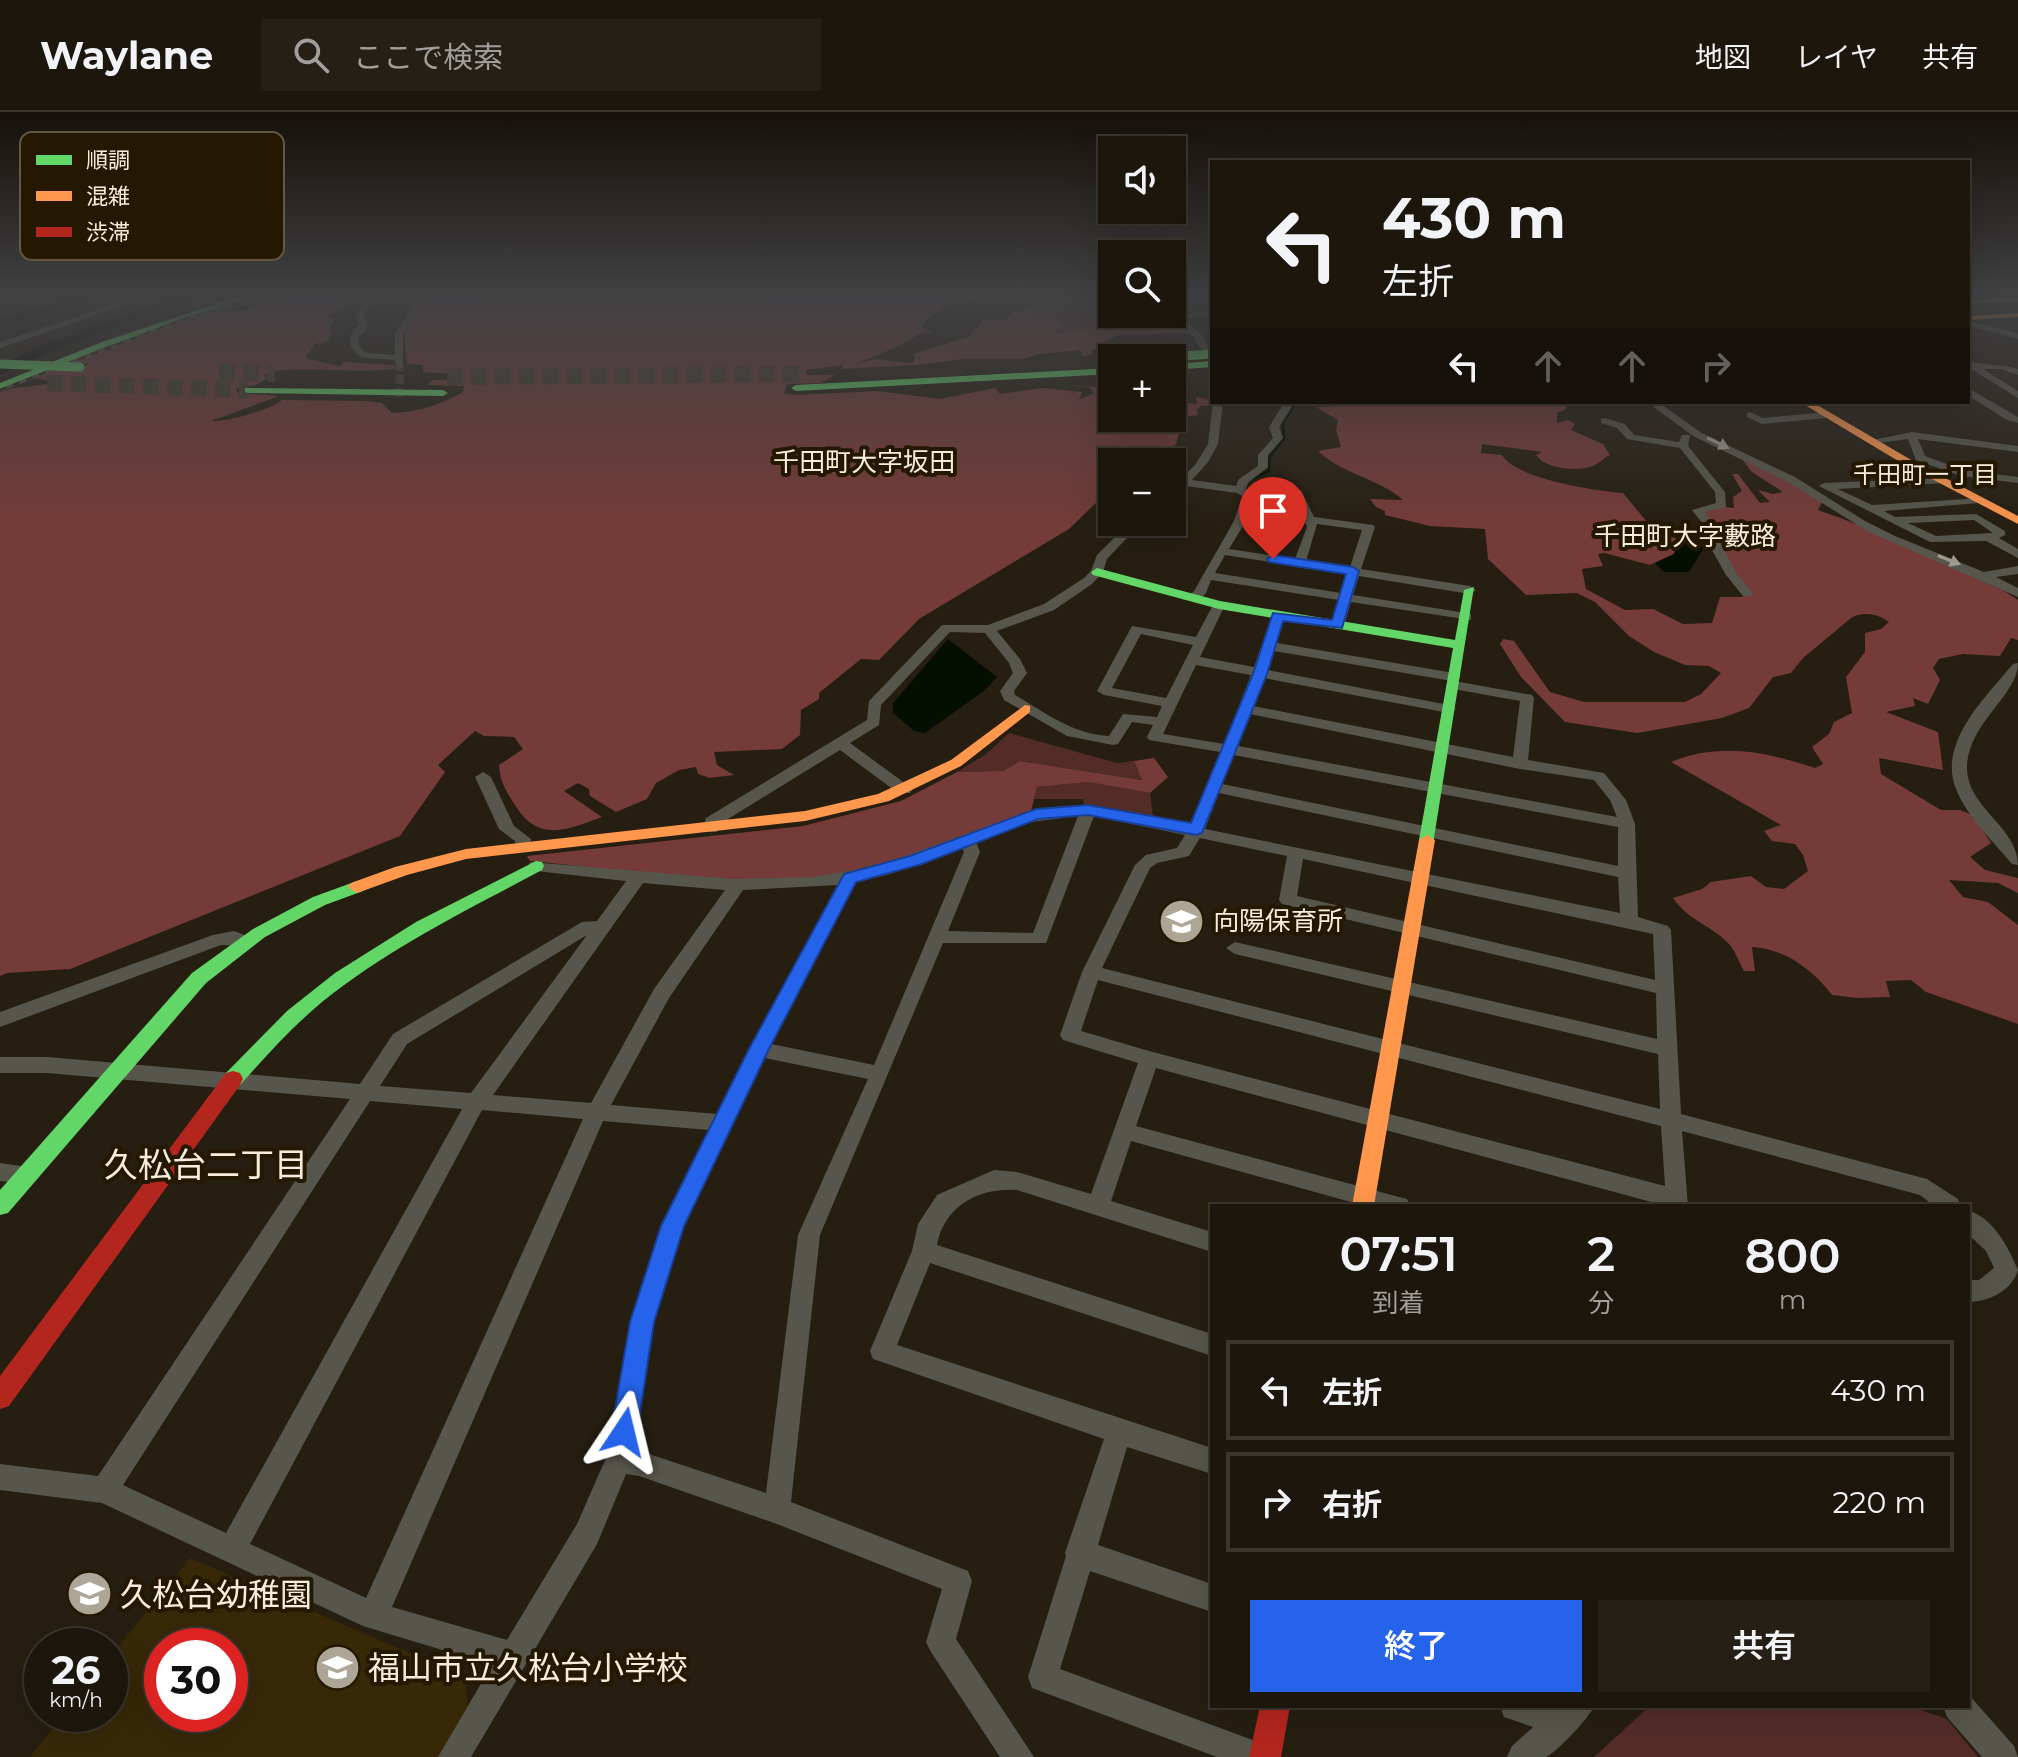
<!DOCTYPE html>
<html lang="ja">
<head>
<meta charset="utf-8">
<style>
	:root { --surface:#1c160d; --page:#251f16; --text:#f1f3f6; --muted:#a09f9d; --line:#3a352e; --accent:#2563eb }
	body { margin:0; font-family:Montserrat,"Noto Sans JP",sans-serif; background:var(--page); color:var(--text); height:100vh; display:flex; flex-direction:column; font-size:30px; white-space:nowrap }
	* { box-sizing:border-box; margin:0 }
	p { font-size:26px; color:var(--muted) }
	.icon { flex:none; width:44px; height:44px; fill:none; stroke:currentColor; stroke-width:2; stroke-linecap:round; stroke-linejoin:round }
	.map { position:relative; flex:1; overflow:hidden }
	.sheet { position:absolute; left:1210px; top:1092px; width:760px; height:504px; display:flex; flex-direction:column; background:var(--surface); border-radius:0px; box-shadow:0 8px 32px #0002,0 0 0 2px var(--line) }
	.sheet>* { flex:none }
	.top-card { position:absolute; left:1210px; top:48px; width:760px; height:244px; border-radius:0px; box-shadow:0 8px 32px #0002,0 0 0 2px var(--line); background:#1c160d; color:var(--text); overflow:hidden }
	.tools { position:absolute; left:1098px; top:24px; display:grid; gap:16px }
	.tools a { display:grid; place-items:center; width:88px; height:88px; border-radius:0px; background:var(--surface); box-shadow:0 8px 32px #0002,0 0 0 2px var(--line); font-size:40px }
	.speed { position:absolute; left:24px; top:1516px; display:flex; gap:16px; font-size:40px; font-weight:700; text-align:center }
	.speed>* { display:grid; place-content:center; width:104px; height:104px; border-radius:50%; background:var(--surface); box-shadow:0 8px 32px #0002,0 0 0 2px var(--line); line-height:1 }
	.speed small { font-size:20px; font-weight:400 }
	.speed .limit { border:12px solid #d22; background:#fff; color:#111 }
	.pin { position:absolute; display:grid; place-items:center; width:68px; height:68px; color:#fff; margin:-82px -34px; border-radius:50% 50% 50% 0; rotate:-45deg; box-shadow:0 0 8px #0007 }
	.pin .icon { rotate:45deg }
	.me { position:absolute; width:88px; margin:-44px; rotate:10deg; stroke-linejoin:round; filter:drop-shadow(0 0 6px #0008) }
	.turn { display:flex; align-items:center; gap:28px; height:168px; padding:0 40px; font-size:36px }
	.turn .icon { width:104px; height:104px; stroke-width:2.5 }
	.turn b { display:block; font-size:56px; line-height:68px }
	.lanes { display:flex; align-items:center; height:76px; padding:0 40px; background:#0003; justify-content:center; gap:40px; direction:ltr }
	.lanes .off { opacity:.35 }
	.eta { display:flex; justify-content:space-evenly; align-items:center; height:136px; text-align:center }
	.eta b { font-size:48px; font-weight:600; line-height:56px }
	.cta { display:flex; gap:16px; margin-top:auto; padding:16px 40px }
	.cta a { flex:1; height:92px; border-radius:0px; background:var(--accent); color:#fff; font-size:32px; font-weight:600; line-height:92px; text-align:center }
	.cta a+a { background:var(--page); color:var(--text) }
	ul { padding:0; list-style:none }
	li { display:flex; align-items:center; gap:24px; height:100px; margin:0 16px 12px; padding:0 24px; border:4px solid var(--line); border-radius:0px }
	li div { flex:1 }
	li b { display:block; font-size:30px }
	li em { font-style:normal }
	header { display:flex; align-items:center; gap:48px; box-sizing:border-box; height:112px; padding:0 40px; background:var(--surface); border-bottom:2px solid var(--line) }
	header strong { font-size:38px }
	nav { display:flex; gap:44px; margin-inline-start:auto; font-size:28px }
	.search { width:560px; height:72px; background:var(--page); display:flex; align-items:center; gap:20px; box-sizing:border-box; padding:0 28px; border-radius:0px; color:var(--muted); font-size:30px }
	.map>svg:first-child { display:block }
</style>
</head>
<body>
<header>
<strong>Waylane</strong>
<div class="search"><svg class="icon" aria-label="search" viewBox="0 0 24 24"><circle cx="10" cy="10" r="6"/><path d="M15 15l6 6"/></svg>ここで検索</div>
<nav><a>地図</a><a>レイヤ</a><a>共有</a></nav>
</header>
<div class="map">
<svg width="2018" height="1645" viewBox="0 0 2018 1645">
	<rect width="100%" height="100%" fill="#261e11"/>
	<!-- built -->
	<path fill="#372808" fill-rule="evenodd" d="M190,1446L465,1565L468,1595L439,1645H30L64,1602H110V1545ZM162,1534H230V1602H162Z"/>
	<!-- green -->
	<path fill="#532c28" d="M1077,184H1112V202H1127L1129,205L1118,212L1055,222L1031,206V199H1015L1043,192L1076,195L1068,187Z
		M1009,621L1117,651L1134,649L1143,668L1020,649L1003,659L957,660L986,642Z
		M1088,670L1150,681L1153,705L1084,693L1083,687H1034L1037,675Z
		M1650,1594H1909L1947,1607L1978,1645H1594Z"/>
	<!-- forest -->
	<path fill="#743b38" d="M283,184L345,186L348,193L324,205L336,206L328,216L331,221L328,229L315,232L306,244L308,247L339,254L344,250L408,254C362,265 314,252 268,260L264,263L267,266L256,273L236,277L238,281L279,284L211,309C227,310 270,298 282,288L367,289L382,291L392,301C417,300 441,293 463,280L464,274L427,273L433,268L463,267V263L423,260V253L407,252L404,220L414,208L422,189L442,184L538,189L545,187L538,184H991L942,195L920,214L932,221L918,222C908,232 867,247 854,253L874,247L911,251L915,248L913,242L969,225L984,207L1006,208L1015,199L1031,198L1035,201L1031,206L1054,207L1064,215L1052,220L1055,222L1118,212L1119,208L1128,205L1127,202H1165L1176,213L1190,221L1117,223L1093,238L1091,243L1048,248L1083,244L1080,238L1040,242L1023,247H962L919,253L841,257L844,253L807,258L806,263H835L820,271L787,272L784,281L795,283L878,279L940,287L995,276L1000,282L1043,276L1082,280L1079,288L1094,281L1089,275L1067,273L1112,276V306H1172V289L1197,292L1196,285L1206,287L1213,294H1201L1197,298L1198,303L1183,305L1176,332L1157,350H1112V381L1101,386L1069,417L919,507L879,548L861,547L819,581V587L801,598L800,623L782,637L714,640L717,653L734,663L710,666L698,662L696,655L679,658L656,671L647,687L616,700L590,684L589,677L578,671L564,679L602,705C567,718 538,731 515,693C506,679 500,670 499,653L523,637L514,625L484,624L475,619L438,653L445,660L400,724L70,857L7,861L0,864V280C18,273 35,276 53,270L36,266L57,257L79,258L89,252L71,251L180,210L215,200L241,199Z
		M1364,290L1567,292L1565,298L1557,301V311L1568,308L1575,312L1571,318L1603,332L1610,343C1604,346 1599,351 1593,354C1577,360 1545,357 1536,343L1542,340L1482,332L1481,341L1502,343C1516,367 1596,379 1623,381L1653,417L1679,428L1674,442L1650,453L1604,441L1598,442L1603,454L1582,457L1586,477L1625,498L1653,497L1683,512L1712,511L1720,485H1742L1751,480L1720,441L1719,427L1701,400L1719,394L1734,396L1733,385L1742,379L1732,362H1738L1760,391L1770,390L1758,378L1773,382L1783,380L1752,360L1741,346L1812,381L1822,390L1818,398C1880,419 1944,451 2004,479L2018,488V528L2011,526L2000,544L1963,542L1939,547L1933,556L1940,568L1928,592L1913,586L1915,594L1886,600L1938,620L1943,658L1879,646L1881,662L1941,698H1960L1973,703L1991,731L1970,745L1985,758L2018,766V781L1998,771L1949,768L1963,785L1988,790L2018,813V912L1926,880L1911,868L1886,869L1890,885L1857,886L1832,883C1812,857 1785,837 1752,835L1755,859H1744C1739,850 1735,838 1728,831C1708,811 1690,810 1673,786L1702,777L1711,770L1751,764L1766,775L1784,777L1808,759L1803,743L1795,732L1772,729L1764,719L1781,713L1671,650C1720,630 1767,640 1815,656L1823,652L1812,635L1829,622L1834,610L1852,601L1846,565L1865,540V521L1881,517L1889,510C1878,502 1863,499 1851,506L1803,546L1791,561L1773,565L1749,596L1722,606L1637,621L1565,610L1521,565L1500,532L1503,527L1514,529L1550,580L1584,590H1685L1701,582L1721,561L1709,554L1685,553L1654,540L1629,524L1595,490L1577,481L1526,483L1488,447L1485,417L1430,414L1385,403V399L1376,395L1370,387L1403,388C1378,366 1342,362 1318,339L1341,335L1336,318L1338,308L1316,295L1371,293Z
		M1154,646L1168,665L1150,681L1088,670L1037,675L1031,699C967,723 902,750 834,762C735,779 629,758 530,749L527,744L803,714L901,689L957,660L1003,659L1020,649L1142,668L1134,649Z"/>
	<!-- water -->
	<path fill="#040f02" d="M77,184H101L0,214V207Z
		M1679,428L1705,434L1689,460H1664L1655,451L1674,442Z
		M948,527L997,565L985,578L925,621L914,619L893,601V591Z"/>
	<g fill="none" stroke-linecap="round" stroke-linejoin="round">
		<!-- stream-far1 -->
		<path stroke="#040f02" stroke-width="2" d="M1282,312L1294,295L1291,290"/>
		<!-- stream -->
		<path stroke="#040f02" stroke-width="3" d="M1249,368L1269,359V346L1284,326L1283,310"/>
		<!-- river -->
		<path fill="#040f02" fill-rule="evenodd" d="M180,184H198L55,238L0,262V253L45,232Z"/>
		<!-- street-tunnel -->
		<path stroke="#453d30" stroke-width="9" stroke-dasharray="9 4" stroke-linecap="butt" d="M399,285L400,254"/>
		<!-- highway-tunnel -->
		<path stroke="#453d30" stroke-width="16" stroke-dasharray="16 8" stroke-linecap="butt" d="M219,260L275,262
			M447,265L804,262
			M47,271L248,278"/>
		<!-- street -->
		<path fill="#57564c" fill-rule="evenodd" d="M139,184H152L0,236V230Z
			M373,184H382L367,196L363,205L368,211L365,220L358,225L359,234L366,241L395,243V220L406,207L416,184H424L414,208L403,220V256H397L395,248L360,245L351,235L350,224L360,211L355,205L361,193Z
			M1075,184L1067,187L1063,185L1064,184Z
			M1212,201V205L1181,207C1200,220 1212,228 1212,253L1191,222L1164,202Z
			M1968,209L2018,221V227L1968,214Z
			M1968,248C1983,255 2002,251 2018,257V263L2001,257H1983L2018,279V286L1968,255Z
			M1968,276L2018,305V311L2005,307L1968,283Z
			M1213,290H1223L1218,332L1208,350L1192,368L1236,374L1239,367L1258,354V343L1273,326L1269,315L1282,294L1280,290H1290L1292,294L1279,315L1283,326L1268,343V355L1248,371L1246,377L1254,383L1246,409L1229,437L1295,447L1307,415L1292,380L1301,378L1314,405L1373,413L1375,415L1361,457L1470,474L1476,478L1470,482L1359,464L1353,483L1466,501L1471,502V508L1351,490L1344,513L1337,517L1330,513L1339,488L1211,468L1206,481L1198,489H1190L1188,486L1194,479L1234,409L1242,384L1237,381L1186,374L1172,384V375L1195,353L1208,332ZM1317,412L1362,418L1350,455L1306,449ZM1225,443L1347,462L1341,481L1215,461Z
			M1647,290H1658L1700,320L1795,365L1865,409L1895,424L1984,460L2018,454V462L1996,465L2018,476V485L1869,420L1788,370L1693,324Z
			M1750,300L1763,306L1827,300L1832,303L1827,306L1762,312L1747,305V301Z
			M1604,306L1625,312L1634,323L1679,330L1682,323H1690L1688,334L1725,380L1726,395L1705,400L1725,425L1720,431L1737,462L1753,481L1751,484H1743L1726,463L1708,431L1713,425L1692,398L1716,391L1715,380L1680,336L1627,327L1617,316L1601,311V307Z
			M1912,320L2018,334V340L1918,327L1925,344L1963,358L2018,365V371L1961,364L1916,348L1908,327L1873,332L1868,329Z
			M1941,366L1946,369L1945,371L1838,377L1872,393L1982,386L1984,388L1978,391L1884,399L1895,405L1976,402L2005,419V423L1999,426L2018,437V446L1986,429L1930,430L1819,374L1824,371ZM1974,408L1993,421L1936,424L1908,411Z
			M1130,410H1142L1107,447L1103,460L1092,472L1054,498L997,519L1020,547L1027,561L1014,579L1015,583C1044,600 1074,623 1109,624L1123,602L1157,605L1162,594L1104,583L1097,579L1132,514L1196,525L1213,493L1219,489L1225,493L1200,545L1254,555L1272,504L1278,500L1284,504L1277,531L1454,561L1461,565L1454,569L1532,583L1534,586L1528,648L1604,661L1626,688L1635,712L1638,805L1668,814L1671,818L1681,1002L1927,1067L1958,1087L1961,1094H1934L1920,1083L1682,1019L1688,1094H1666L1156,956L1136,1014L1399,1085L1407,1087L1410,1094H1365L1131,1029L1111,1089L1212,1120V1140L1017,1078C979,1075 944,1094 937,1133L1212,1222V1244L930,1151L897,1233L1212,1336V1362L1127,1335L1098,1433L1212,1472V1500L1090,1459L1060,1557L1269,1634L1274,1645H1217L1032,1576L1028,1565L1066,1444L1065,1441L1104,1327L882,1250L873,1247L870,1239L912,1139L918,1112L937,1083L994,1058L1017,1060L1091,1082L1138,951L1063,928L1060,923L1082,860L1135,753L1146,743L1177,736L1185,723L1094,704L1046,831H943L820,1123L791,1390L968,1459L972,1469L956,1527L1034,1645H1000L931,1540L926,1530L942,1477L777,1412L639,1364L626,1362L597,1432L471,1645H438L492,1553L363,1514L102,1391L0,1378V1352L98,1364L350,987L47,961H0V945H47L360,972L393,922L582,810L597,809L626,769L536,759L530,758L528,754L530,750L734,767L813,765L877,754L993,712L1058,695L1088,693L1190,714L1220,640L1149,628L1147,625L1153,613L1132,610L1118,632L1113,633L1067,624L1004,588L1000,579L1013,561L1009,551L985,521L950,520L881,593L879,613L850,631L910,675L912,678L910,681H898L840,638L720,712L717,720H705L703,716L706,706L867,608L869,589L942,513H988L1044,492L1084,466L1091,459L1097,443ZM1141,522L1193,533L1166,586L1112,576ZM1274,539L1452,569L1446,573L1448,576L1520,589L1513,645L1253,594L1264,566L1449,601L1456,597L1449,593L1267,558ZM1196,553L1251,563L1224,632L1163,622ZM1250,602L1520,657L1594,668L1610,688L1617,705L1238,634ZM1234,643L1618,715V754L1222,672ZM1219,681L1618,765L1620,801L1205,717ZM1078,704L1033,821L948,819L980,740L976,729L1031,710ZM1200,726L1287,744L1279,788L1282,792L1656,881L1657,927L1235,830L1226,836L1235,842L1658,942L1660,997L1102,856L1150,756L1157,751L1189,744ZM962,735L964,740L874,953L771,932L856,770L887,763ZM1303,747L1653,822L1655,868L1297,784ZM643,771L725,778L654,877L591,991L493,983ZM837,773L717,1002L611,993L669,886L743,778ZM587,823L471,981L380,974L407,932ZM1098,868L1661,1014L1665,1074L1149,939L1081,919ZM765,946L868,967L798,1123L766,1381L634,1337L654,1210L683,1114ZM370,989L462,997L226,1421L123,1373ZM482,998L583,1007L366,1486L250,1432ZM603,1009L709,1018L661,1114L630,1210L606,1346L577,1412L507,1528L392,1495Z
			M2018,551C2018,583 1970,609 1967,653C1965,696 2018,714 2018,753L2012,752C1993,729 1967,705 1956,677C1937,630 1987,584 2013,552Z
			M483,660L491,665L514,714L531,727L530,739H518L515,729L499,717L475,665Z
			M234,819L253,826L256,830L253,834L221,833L0,915V900L213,823Z
			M0,1051L35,1056L38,1062L35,1068L27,1071L0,1069Z
			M1968,1098C1995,1108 2007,1133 2018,1158C2012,1179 1988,1190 1968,1190V1168H1979L1994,1156L1986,1139L1968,1122Z
			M1969,1583L2014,1634L2018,1645H1982L1947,1605L1943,1594H1968Z
			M1500,1594H1594C1590,1605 1557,1640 1546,1645C1537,1645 1518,1645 1507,1645L1512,1634L1533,1615L1504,1605Z"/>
		<!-- fast -->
		<path fill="#63d668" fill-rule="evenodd" d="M240,184H252L108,234L0,277V271L102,230Z
			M2018,185V189L1968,192V188Z
			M1212,249V255L1172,258V252Z
			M1112,256V262L796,279L791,276L796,273Z
			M245,276L443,278L448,281L443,284L248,281L245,280Z
			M1097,456L1220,489L1455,528L1464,478L1474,475L1433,732H1421L1419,728L1453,536L1219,497L1093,463L1091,460Z
			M536,749L542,750L544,754L542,758C467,798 389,836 322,890C292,915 266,944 240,973L233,975L226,973L223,967L226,961L287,899L335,861L416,810Z
			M357,769L366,775L363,779L325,793L265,825L206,871L8,1101L0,1103V1078L192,861L253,817L313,785Z"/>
		<!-- slow -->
		<path fill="#ff974d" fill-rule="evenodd" d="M2018,201V205L1968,208V204Z
			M1800,290H1812L1913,349L2018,404V412L1905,353Z
			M1025,593L1030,594V600L961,654L889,689L805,709L466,747L407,763L357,781L348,775L351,771L395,755L466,737L805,699L878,682L951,648Z
			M1427,723L1435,728L1374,1094H1352L1419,728Z"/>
		<!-- jam -->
		<path fill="#b3261e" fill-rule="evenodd" d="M233,959L240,961L243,967L240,973L9,1294L0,1297V1264L226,961Z
			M1260,1594H1290L1281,1645H1249Z"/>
		<defs>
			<path id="rail" d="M0,278L187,206L273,184"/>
		</defs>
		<!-- rail casing -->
		<use href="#rail" stroke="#5d5a51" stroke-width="3"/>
		<!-- rail -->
		<use href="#rail" stroke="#251801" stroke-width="2" stroke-dasharray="7" stroke-linecap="butt"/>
		<!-- fast-bridge -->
		<path stroke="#63d668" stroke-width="9" d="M1154,246L1212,242
			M0,252L80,255"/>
	</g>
	<!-- one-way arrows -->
	<defs><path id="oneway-solid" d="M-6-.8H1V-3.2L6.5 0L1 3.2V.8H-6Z" transform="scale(2)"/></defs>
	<g fill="#9f9a8e">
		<use href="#oneway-solid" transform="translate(1718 331) rotate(26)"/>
		<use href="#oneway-solid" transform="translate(1949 448) rotate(22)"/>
	</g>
	<!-- sky -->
	<linearGradient id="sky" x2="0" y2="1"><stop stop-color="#151009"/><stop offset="0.44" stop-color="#414143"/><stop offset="1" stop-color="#414143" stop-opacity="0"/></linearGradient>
	<rect width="2018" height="415" fill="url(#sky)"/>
	<!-- route -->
	<path fill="#2563eb" stroke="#184099" stroke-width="2" d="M1273,443L1353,455L1359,459L1342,516L1283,509L1267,562L1202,721L1196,723L1088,703L1038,707L922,752L856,770L769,937L684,1114L654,1210L637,1320L633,1329L624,1333L615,1329L611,1320L630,1210L661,1114L749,937L844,762L910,744L1036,697L1088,693L1191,711L1253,562L1273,501L1332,508L1346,462L1269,450L1267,447Z"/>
	<!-- icons -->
	<defs>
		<symbol id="school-disc" viewBox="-11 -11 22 22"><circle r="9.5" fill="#ada596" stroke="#251801"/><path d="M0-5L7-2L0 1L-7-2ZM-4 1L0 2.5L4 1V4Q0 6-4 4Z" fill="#fff"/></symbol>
	</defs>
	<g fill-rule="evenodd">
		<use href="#school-disc" x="1156" y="784" width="51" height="51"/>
		<use href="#school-disc" x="64" y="1456" width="51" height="51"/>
		<use href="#school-disc" x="312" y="1530" width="51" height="51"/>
	</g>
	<g text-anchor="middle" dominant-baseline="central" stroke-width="8" stroke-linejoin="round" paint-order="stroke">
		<!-- far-neighbourhood labels -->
		<g font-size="24" fill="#f6edde" stroke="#251801">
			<text x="1925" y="362">千田町一丁目</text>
		</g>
		<!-- far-quarter labels -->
		<g font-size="26" fill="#f6edde" stroke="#251801">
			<text x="864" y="350">千田町大字坂田</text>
			<text x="1685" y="424">千田町大字藪路</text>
		</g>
		<!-- poi labels -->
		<g font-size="26" fill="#f6edde" stroke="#251801" text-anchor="start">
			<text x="1213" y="809">向陽保育所</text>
		</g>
		<!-- near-poi labels -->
		<g font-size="32" fill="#f6edde" stroke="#251801" text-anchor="start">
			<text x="120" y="1482">久松台幼稚園</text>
			<text x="368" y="1555">福山市立久松台小学校</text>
		</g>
		<!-- near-neighbourhood labels -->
		<g font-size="34" fill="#f6edde" stroke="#251801">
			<text x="206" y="1053">久松台二丁目</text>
		</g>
	</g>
	<!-- legend -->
	<rect x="20" y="20" width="264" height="128" rx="12" fill="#251801" stroke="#645843" stroke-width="2"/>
	<rect x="36" y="43" width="36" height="10" fill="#63d668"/>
	<rect x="36" y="79" width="36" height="10" fill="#ff974d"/>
	<rect x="36" y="115" width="36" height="10" fill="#b3261e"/>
	<g font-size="22" fill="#f6edde">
		<text x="86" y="56">順調</text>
		<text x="86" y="92">混雑</text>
		<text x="86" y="128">渋滞</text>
	</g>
</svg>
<div class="tools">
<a><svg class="icon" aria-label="sound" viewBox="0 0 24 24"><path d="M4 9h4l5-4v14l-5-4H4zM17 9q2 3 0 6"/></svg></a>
<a><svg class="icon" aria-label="search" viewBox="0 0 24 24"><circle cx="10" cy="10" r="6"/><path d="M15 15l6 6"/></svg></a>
<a>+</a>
<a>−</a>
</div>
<div class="speed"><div>26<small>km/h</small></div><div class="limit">30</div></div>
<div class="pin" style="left:1273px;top:447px;background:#d93025"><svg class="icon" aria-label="arrive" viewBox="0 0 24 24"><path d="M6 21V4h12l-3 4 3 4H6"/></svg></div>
<svg class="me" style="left:624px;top:1320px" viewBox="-20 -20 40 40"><path d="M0-17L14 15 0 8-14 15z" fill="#2563eb" stroke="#fff" stroke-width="4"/></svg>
<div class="top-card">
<div class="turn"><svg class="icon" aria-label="left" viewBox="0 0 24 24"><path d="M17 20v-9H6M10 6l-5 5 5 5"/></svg><div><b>430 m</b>左折</div></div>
<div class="lanes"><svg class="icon" aria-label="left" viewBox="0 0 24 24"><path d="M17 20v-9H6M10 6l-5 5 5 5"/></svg><svg class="icon off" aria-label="ahead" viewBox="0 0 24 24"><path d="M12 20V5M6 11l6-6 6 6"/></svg><svg class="icon off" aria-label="ahead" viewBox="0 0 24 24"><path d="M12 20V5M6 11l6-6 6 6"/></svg><svg class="icon off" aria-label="right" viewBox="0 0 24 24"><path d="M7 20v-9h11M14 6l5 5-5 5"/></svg></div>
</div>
<section class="sheet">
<div class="eta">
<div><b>07:51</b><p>到着</p></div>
<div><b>2</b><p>分</p></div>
<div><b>800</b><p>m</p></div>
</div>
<ul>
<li><svg class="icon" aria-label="left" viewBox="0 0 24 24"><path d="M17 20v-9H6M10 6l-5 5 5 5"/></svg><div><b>左折</b></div><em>430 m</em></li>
<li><svg class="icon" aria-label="right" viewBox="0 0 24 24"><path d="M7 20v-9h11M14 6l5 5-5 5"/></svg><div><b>右折</b></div><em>220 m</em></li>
</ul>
<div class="cta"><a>終了</a><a>共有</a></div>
</section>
</div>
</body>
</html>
